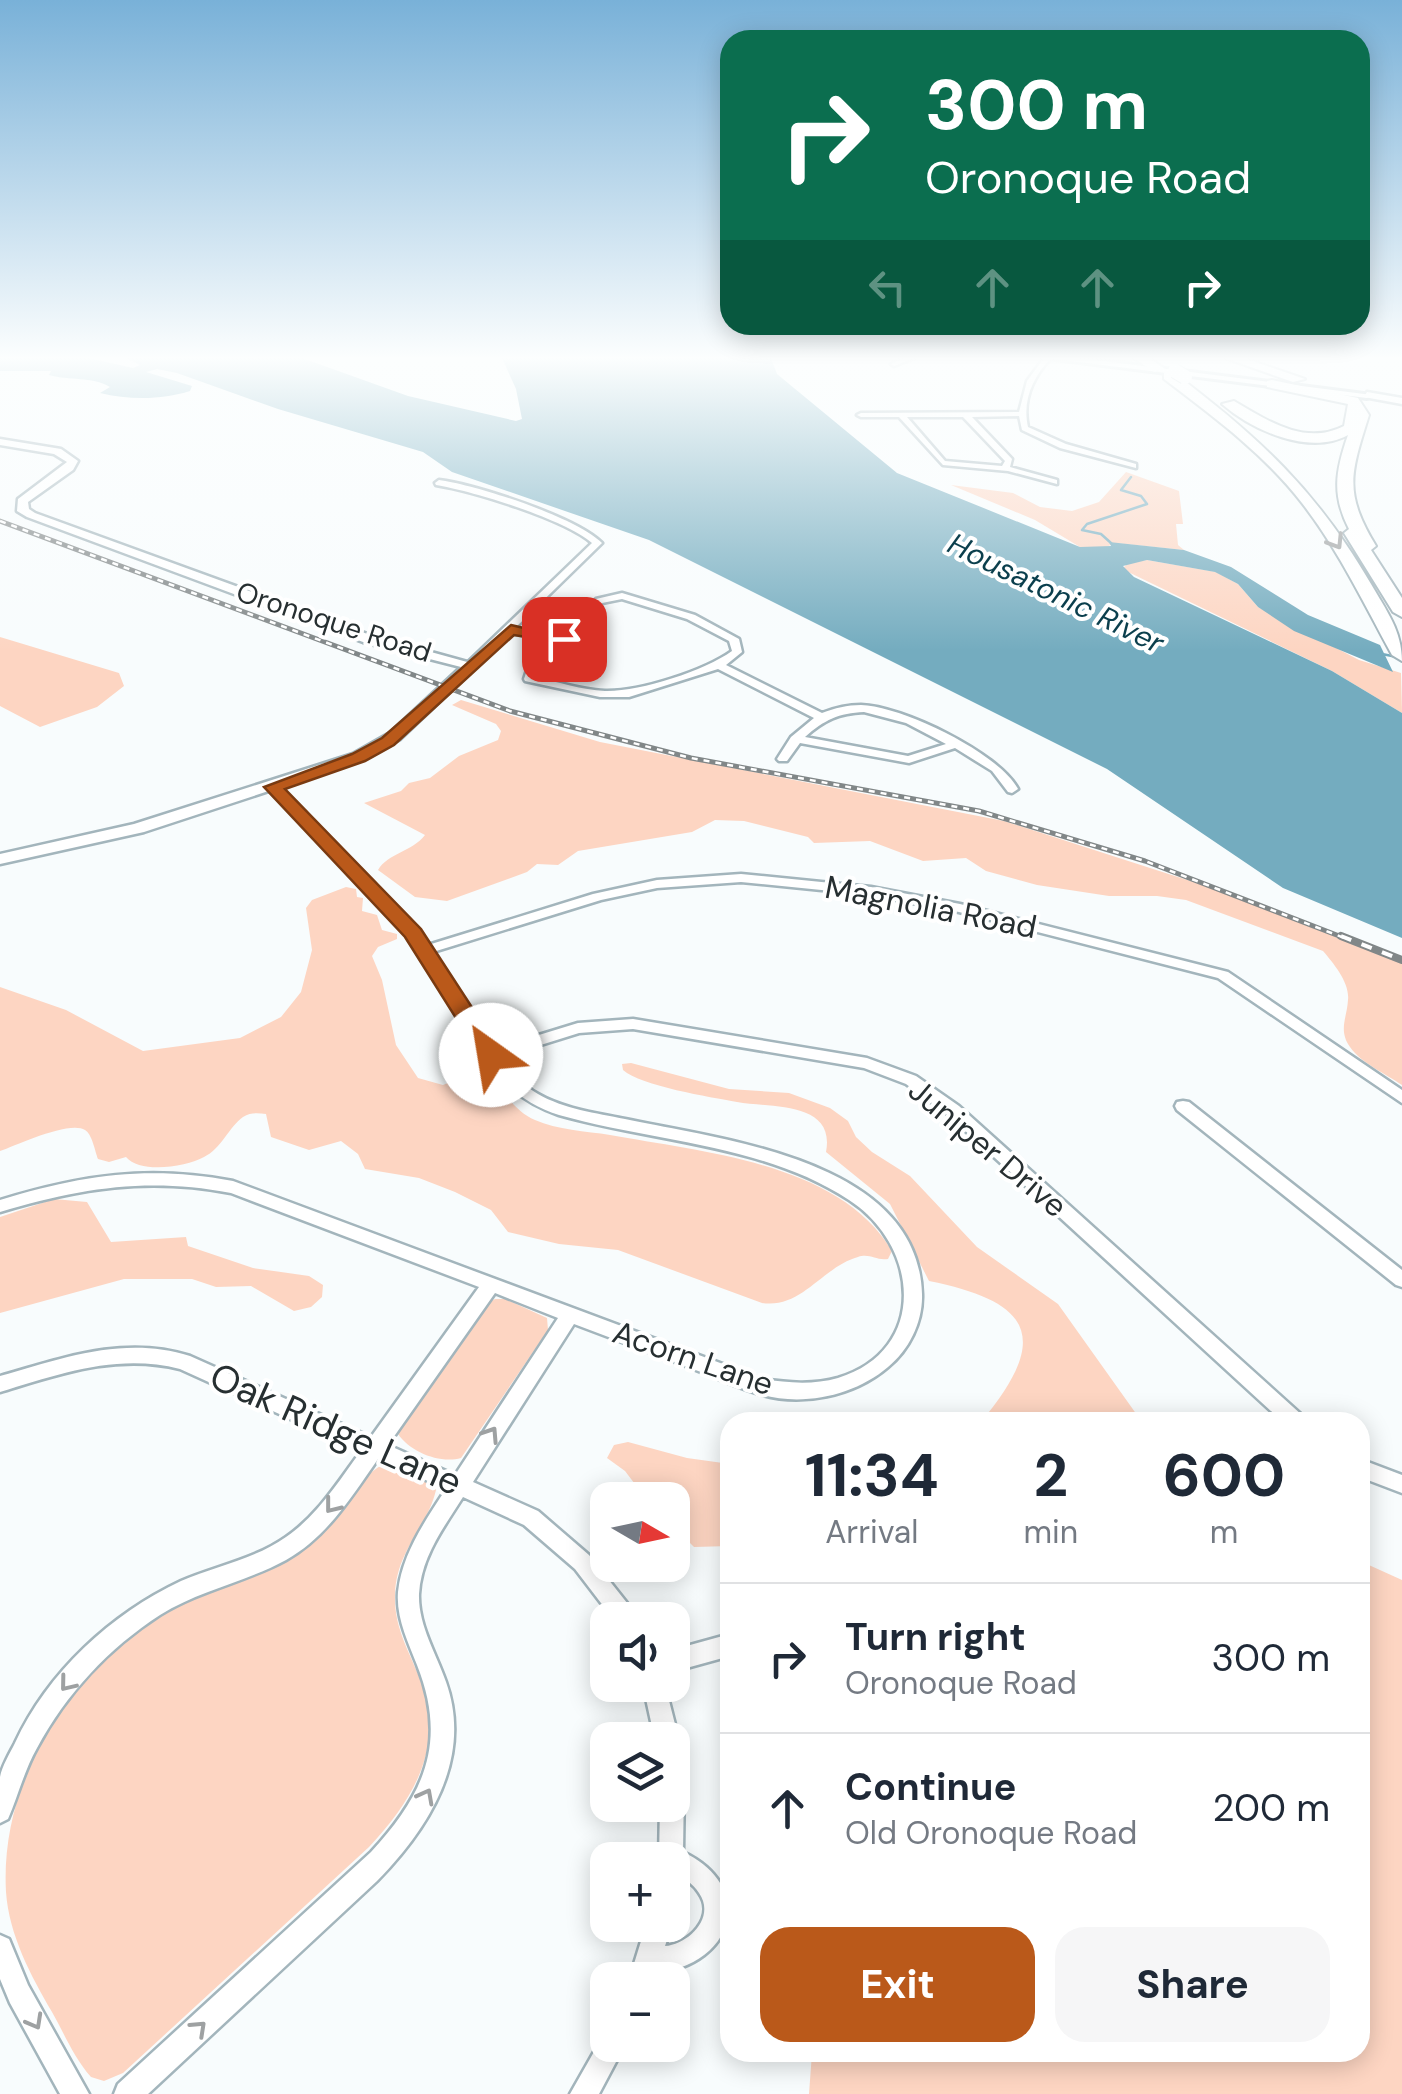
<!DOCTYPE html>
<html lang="en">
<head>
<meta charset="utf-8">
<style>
	:root { --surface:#fff; --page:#f6f6f7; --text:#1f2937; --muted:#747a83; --line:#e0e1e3; --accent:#ba591a }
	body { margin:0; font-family:"DM Sans",sans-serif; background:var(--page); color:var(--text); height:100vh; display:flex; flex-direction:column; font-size:38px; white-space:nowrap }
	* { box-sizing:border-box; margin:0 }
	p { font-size:32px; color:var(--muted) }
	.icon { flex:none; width:55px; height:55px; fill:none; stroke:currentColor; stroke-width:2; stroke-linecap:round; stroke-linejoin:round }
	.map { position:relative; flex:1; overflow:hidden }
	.sheet { position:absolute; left:720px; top:1412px; width:650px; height:650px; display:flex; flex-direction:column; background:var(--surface); border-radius:30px; box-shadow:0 5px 25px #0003 }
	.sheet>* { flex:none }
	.hud { position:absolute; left:720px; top:30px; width:650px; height:305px; border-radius:30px; box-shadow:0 5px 25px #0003; background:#0b6e4f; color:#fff; overflow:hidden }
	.needle { width:65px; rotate:99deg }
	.tools { position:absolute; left:590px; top:1482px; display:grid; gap:20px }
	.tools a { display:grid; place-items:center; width:100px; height:100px; border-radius:20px; background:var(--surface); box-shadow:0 5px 25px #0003; font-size:50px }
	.pin { position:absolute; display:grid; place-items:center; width:85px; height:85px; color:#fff; margin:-42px; border-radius:20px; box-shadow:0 5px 15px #0006 }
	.me { position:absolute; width:110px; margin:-55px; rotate:328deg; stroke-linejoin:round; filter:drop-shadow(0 0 8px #0008) }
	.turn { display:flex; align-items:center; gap:35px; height:210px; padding:0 40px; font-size:45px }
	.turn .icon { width:130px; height:130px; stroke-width:2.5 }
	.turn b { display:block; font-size:70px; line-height:85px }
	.lanes { display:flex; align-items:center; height:95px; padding:0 40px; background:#0003; justify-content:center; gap:50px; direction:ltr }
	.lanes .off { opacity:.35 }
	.eta { display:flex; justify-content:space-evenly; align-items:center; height:170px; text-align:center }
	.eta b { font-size:60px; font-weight:700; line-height:70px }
	.cta { display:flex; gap:20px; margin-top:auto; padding:20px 40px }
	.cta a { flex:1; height:115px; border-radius:30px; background:var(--accent); color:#fff; font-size:40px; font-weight:700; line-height:115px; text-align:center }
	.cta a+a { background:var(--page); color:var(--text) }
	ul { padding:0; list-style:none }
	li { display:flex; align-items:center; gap:30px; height:150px; padding:0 40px; border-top:2px solid var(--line) }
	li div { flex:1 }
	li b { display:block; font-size:38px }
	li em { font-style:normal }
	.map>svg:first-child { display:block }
</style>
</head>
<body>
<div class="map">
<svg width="1402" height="2094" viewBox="0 0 1402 2094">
	<rect width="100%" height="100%" fill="#f8fcfd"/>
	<!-- green -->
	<path fill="#fdd5c2" d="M1126,472L1179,491L1183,524H1176L1178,545L1184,550L1115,543L1102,549L1080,547L1035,520L951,485L1013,493L1040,507L1072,511L1099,502Z
		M1147,560L1216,572L1238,584L1258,607L1359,660L1401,673L1402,713L1332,671L1122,569L1128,563Z
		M0,637L119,673L124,686L97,707L40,727L0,706Z
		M461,700L600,742L1004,821L1212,888L1402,963V1085C1386,1074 1361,1063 1350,1047C1338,1030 1347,1018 1348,1000C1350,983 1334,964 1323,951L1186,900L1157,896H1109L1037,885L986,871L966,858L923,861L870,841L814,843L808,837L744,821L715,820L692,832L578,851L558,865L537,864L527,872L447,901L415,897L378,870C388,853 412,852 425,835L364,803L401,791L409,783L430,778L459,756L498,740L501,731L496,724L452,705Z
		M346,887L356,889L357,897L363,898L362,911L377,915L382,930L397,934V939L378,947L372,956L382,980L396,1045L418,1078L443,1085L455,1080L461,1068L482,1065C498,1084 512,1110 535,1120C557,1130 586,1131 610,1135C703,1152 840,1163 892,1251L888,1259C876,1261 870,1253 858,1257C822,1267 802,1309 762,1303L618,1250L559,1244L508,1232L491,1210L455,1192L419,1178L365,1169L358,1154L341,1141L309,1150L271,1137L266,1114C258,1113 251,1112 243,1117C229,1127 221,1149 204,1157C186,1167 140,1174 126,1157L109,1162L98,1159C95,1151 92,1134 85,1130C70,1120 17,1145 0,1151V987L66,1010L143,1051L240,1038L281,1017L301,992L312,950L306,908L312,900Z
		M631,1063L729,1089L789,1093L830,1108L848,1121L856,1137L872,1152L910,1176L977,1247L1058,1304L1142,1422H981C1051,1338 1033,1302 929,1281L890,1204L826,1152C836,1100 768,1108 737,1102C710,1097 641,1086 623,1070L622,1064Z
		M54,1199L87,1202L111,1242L186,1237L188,1246L253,1268L309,1276L323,1285L322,1297L311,1307L294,1311L251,1286L216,1287L192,1279H124L0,1313V1217Z
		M495,1299H505L547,1318L548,1330L461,1458C440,1464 410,1452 398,1434V1427L487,1304Z
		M628,1442L687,1458L730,1464V1546L694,1547L673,1526L672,1500H647L625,1471L607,1458L614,1445Z
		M386,1464L433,1483L436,1490C427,1529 396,1550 395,1595C394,1629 410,1652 421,1682C446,1747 412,1801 369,1847L123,2073L104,2081L91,2077C74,2058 64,2033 52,2012C31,1976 9,1935 6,1892C0,1786 63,1681 148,1623C170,1607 196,1594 222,1585C245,1577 271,1572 292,1558C321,1539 364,1467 386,1464Z
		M1360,1561L1402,1580V2094H809L812,2053L1360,2052Z"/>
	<!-- water -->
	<path fill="#74acbf" d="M0,358H89L133,368L140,365L126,358H302L408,396L516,421L522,419L516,389L502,358H771L777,374L897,473L1080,547L1111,546L1109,542L1184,550L1231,567L1308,615L1380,645L1393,672L1294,631L1258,607L1238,584L1215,572L1147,560L1123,566L1134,577L1332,671L1402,713V938L1283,888L1107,769L649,540L452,472L423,452L278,409L177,373L157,369L146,372L192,386L190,391C162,400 129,400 100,393L110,387C91,376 70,381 49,375L51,371H0Z"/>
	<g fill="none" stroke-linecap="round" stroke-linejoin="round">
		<!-- stream -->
		<path stroke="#74acbf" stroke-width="2.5" d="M1111,543L1101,534L1082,530L1087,524L1147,504L1141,496L1121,490L1131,477
			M1382,654L1402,658"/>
		<defs>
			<path id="street" d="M904,358H914L894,366L891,364Z
				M1044,358H1051C1033,377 1022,400 1028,427L1066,444L1136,464V468L1060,448L1022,430L1019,416L972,417L1012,459L1010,467L1057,480V484L1008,471L943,465L899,417H861L857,415L861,413L1019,412L1027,381ZM907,417H963L1005,461L1002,466L945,461Z
				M439,480C476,485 576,517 602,543L515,628L560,635L596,599L622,593L695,615L739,639L742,652L726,665L822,713C835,708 847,705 861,705C902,706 999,753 1018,789L1012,793L1008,792L992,771L955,748L909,763L800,743L787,761H779L777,759L791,737L814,718L718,669L629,697H600L525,681L524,679L527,670L555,641L510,633L475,667H467V663L592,543C564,519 473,491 436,485L435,483ZM622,599L687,619L729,641L732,651C704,671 639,692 605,691C582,690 558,682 535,677L536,673L602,603ZM864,712L906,723L946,744L908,756L805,737C824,720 839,713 864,712Z
				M273,783L277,784L405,916L428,945L593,894L657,880L741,874L871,887L960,904L1228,972L1402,1090V1103L1218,978L959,912L871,895L741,882L657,888L601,900L433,952L493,1049L578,1023L633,1019L867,1058L916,1076L959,1106L1303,1416L1306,1422H1283L947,1114L906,1084L864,1068L633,1029L579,1033L499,1058C511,1072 522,1085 538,1094C564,1109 596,1113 625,1119C724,1140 918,1160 922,1294C923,1322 909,1350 888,1367C854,1396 802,1407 759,1394C735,1387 712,1376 688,1367C650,1353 612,1338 574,1324L473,1482L538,1511L589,1555L635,1613L638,1620H614L575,1569L524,1525L463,1497C444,1527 421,1557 419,1594C418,1625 436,1653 446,1682C473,1758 429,1828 377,1881L148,2094H114L118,2084L371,1852C424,1795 448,1742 417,1665C408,1642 396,1618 398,1592C402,1554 425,1521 446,1489L378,1459C352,1496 327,1537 286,1560C246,1582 200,1590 160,1615C109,1648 66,1694 37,1748C24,1771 18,1796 8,1819L0,1823C0,1808 0,1792 0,1777C2,1766 10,1753 15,1743C48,1672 111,1614 181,1581C216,1566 255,1559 286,1537C318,1515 338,1482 361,1451L180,1369C117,1353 60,1374 0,1392V1376C63,1358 125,1335 190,1356L371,1437L479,1287L231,1193C148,1177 80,1188 0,1212V1200C81,1175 149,1165 233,1181L763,1379C788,1383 813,1385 838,1378C929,1350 919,1245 849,1200C764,1144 654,1142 559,1115C473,1087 458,1000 408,936C395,919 379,906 365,891C333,857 301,823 269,790L267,787ZM495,1293L558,1318L455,1475L388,1445Z
				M1183,1101L1189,1102L1402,1270V1287L1396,1285L1177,1110L1175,1106L1177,1102Z
				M1360,1459L1402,1475V1493L1360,1477Z
				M730,1634V1656L672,1672V1650Z
				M643,1685H665L679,1740L675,1748L672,1749V1740H655Z
				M672,1775L680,1779L684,1787L683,1852C757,1887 734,1964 657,1973L655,1980H629L646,1925H672L665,1946C689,1944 716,1917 699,1893C693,1883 682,1877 672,1873V1860H659L660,1805H672Z
				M0,1935L9,1939L28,1985L89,2094H60L10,2003L0,1979Z
				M608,2033V2045H625L599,2094H570L603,2036Z"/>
			<path id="secondary" d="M1367,392L1402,398V404L1364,397Z
				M0,439L61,449L78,461L73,470L28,502L29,509L35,513L373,636L478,665L400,739L363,760L144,832L0,864V854L134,824L353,754L390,733L461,667L363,642L27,517L17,511L18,499L67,462L54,454L0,445Z"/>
			<path id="primary" d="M1047,358H1079L1372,395L1367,398Z"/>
			<path id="highway" d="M1134,358H1149L1165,369L1154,372Z
				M1225,358H1244L1305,379L1293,382Z
				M1164,373H1174C1260,438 1316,490 1371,584C1386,610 1402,631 1402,661L1392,655C1364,604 1338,549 1302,503C1264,454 1213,416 1164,379Z
				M1272,380L1358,398L1369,415C1351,473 1343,492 1376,546L1371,550L1402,598V617L1393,612L1344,533L1349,529C1331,494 1336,470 1348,435C1310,456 1253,431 1222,404L1234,401C1268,421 1305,446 1344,426L1348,404L1267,387V381Z"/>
		</defs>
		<!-- street casing -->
		<use href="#street" stroke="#a3b5bc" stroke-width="5"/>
		<!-- secondary casing -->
		<use href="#secondary" stroke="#a3b5bc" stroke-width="5"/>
		<!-- primary casing -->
		<use href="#primary" stroke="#a3b5bc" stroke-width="6"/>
		<!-- highway casing -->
		<use href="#highway" stroke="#a3b5bc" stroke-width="4"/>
		<!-- street -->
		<use href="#street" fill="#fff" fill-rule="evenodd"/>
		<!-- secondary -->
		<use href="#secondary" fill="#fff" fill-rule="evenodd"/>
		<!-- primary -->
		<use href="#primary" fill="#fff" fill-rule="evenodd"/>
		<!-- highway -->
		<use href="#highway" fill="#fff" fill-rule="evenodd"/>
		<defs>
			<path id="rail-far1" d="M0,521L510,711L691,758L979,811L1145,861L1347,939"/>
			<path id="rail" d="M1341,936L1402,960"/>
		</defs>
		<!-- rail-far1 casing -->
		<use href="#rail-far1" stroke="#818788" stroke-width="5"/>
		<!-- rail casing -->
		<use href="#rail" stroke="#818788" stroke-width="8"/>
		<!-- rail-far1 -->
		<use href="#rail-far1" stroke="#fff" stroke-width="2.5" stroke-dasharray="6" stroke-linecap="butt"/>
		<!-- rail -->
		<use href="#rail" stroke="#fff" stroke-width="4" stroke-dasharray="11" stroke-linecap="butt"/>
		<defs>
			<path id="highway-bridge" d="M1175,371L1185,377"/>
		</defs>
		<!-- highway-bridge casing -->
		<use href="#highway-bridge" stroke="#a3b5bc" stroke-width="16" stroke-linecap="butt"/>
		<!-- highway-bridge -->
		<use href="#highway-bridge" stroke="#fff" stroke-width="14"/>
	</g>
	<!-- one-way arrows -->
	<defs><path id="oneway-chevron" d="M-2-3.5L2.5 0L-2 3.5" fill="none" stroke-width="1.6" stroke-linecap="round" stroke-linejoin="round" transform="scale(2.5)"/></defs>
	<g stroke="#9ea1a2">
		<use href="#oneway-chevron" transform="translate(1336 542) rotate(58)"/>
		<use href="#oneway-chevron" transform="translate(491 1434) rotate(-57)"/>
		<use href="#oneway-chevron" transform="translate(332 1506) rotate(128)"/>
		<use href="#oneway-chevron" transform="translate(67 1684) rotate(129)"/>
		<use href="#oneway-chevron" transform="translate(426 1796) rotate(-62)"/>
		<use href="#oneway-chevron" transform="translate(35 2022) rotate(61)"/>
		<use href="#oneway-chevron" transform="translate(199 2028) rotate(-43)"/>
	</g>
	<!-- sky -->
	<linearGradient id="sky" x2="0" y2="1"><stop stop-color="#79b1d8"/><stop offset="0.55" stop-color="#fcfefe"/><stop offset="1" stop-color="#fcfefe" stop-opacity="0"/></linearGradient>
	<rect width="1402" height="651" fill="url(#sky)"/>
	<!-- route -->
	<path fill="#ba591a" stroke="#793a11" stroke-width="2.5" d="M511,625L571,639L564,643L514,635L394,745L365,761L285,789L421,929L503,1055L491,1063L483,1061L405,937L264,787L352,754L382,738Z"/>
	<g text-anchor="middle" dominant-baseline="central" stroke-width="8" stroke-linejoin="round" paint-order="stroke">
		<!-- far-street labels -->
		<g font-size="28" fill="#272f31" stroke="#fff">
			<text transform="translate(334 622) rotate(18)">Oronoque Road</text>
		</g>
		<!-- far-water labels -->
		<g font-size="30" font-style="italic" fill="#0b3f4d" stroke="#fff">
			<text transform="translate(1056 593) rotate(26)">Housatonic River</text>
		</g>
		<!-- street labels -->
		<g font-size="32" fill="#272f31" stroke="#fff">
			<text transform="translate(931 907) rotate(11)">Magnolia Road</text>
			<text transform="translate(988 1148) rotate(40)">Juniper Drive</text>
			<text transform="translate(693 1358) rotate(19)">Acorn Lane</text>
		</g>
		<!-- near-street labels -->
		<g font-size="38" fill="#272f31" stroke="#fff">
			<text transform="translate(336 1429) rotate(24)">Oak Ridge Lane</text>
		</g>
	</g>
</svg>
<div class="tools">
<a><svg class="needle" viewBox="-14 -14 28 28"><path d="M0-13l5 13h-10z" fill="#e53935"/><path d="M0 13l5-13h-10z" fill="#747a83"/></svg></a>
<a><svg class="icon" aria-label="sound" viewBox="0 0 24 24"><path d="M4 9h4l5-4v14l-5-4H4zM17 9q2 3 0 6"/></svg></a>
<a><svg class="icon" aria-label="layers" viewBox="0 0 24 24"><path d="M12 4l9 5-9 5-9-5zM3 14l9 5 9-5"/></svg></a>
<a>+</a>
<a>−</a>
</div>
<div class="pin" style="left:564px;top:639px;background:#d93025"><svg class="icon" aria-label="arrive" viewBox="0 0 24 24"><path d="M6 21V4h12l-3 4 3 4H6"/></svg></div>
<svg class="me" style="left:491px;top:1055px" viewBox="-20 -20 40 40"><circle r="19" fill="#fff"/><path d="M0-13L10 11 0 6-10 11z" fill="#ba591a"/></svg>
<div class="hud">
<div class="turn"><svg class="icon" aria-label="right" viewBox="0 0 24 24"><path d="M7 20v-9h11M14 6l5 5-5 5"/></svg><div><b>300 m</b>Oronoque Road</div></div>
<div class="lanes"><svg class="icon off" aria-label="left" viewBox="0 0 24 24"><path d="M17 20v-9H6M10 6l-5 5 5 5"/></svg><svg class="icon off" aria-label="ahead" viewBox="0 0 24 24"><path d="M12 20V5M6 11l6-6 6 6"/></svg><svg class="icon off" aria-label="ahead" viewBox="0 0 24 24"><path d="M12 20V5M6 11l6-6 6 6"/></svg><svg class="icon" aria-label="right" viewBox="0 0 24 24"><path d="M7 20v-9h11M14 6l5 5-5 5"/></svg></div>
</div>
<section class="sheet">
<div class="eta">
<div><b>11:34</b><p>Arrival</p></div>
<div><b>2</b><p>min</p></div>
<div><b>600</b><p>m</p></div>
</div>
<ul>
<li><svg class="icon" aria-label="right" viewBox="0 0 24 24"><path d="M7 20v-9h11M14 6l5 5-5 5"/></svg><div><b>Turn right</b><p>Oronoque Road</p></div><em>300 m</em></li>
<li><svg class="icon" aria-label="ahead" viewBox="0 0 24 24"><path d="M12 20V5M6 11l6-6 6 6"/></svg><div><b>Continue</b><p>Old Oronoque Road</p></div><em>200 m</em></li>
</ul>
<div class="cta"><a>Exit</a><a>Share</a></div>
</section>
</div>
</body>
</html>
